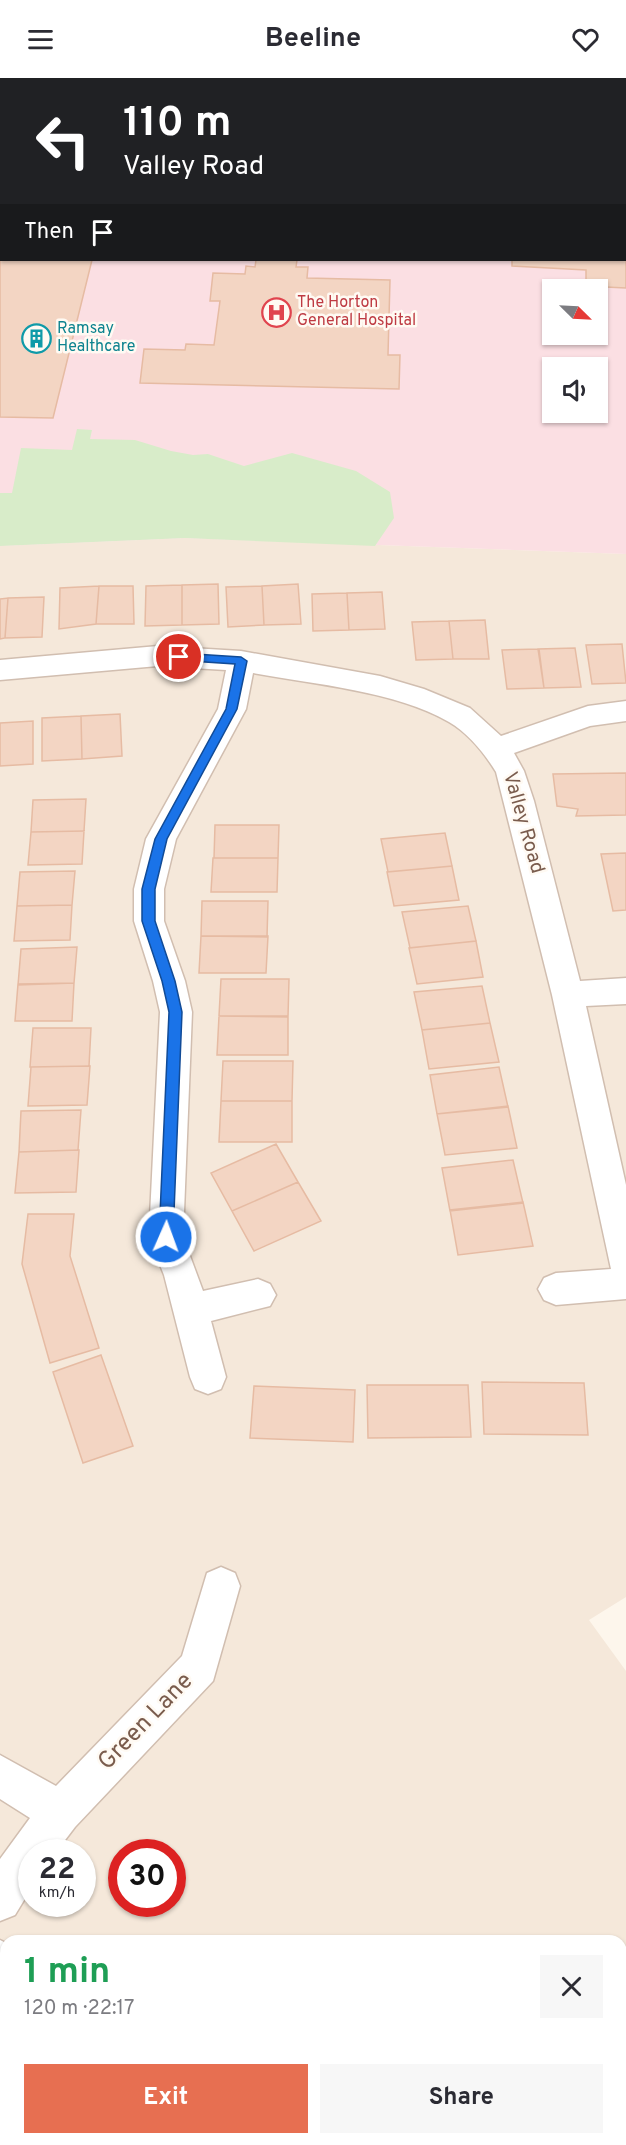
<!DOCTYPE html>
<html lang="en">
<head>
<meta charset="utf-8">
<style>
	:root { --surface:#fff; --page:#f7f7f7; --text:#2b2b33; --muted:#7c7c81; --accent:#e76f51 }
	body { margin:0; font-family:Overpass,sans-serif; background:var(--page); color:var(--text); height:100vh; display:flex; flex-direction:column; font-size:22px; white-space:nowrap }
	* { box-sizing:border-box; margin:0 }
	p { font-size:20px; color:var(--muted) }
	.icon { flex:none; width:33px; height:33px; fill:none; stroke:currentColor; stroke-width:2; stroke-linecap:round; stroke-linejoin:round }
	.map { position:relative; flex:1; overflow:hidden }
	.details { position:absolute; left:0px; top:1857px; width:627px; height:210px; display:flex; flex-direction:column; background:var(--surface); border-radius:18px 18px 0 0; box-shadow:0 2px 4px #0004 }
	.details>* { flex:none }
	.banner { position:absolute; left:0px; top:0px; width:627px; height:183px; box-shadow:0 2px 4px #0004; background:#202124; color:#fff; overflow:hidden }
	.needle { width:39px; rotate:114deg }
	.buttons { position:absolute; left:542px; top:201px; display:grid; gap:12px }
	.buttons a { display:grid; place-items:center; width:66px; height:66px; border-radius:0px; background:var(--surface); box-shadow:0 2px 4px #0004; font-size:30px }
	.speed { position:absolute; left:18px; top:1761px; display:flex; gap:12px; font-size:30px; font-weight:700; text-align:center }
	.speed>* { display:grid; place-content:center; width:78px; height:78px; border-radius:50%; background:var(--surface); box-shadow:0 2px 4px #0004; line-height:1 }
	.speed small { font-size:15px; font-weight:400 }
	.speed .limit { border:9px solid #d22; background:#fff; color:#111 }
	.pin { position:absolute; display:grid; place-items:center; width:51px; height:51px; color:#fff; margin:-26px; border:3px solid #fff; border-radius:50%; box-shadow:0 2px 6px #0007 }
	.me { position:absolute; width:66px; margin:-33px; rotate:2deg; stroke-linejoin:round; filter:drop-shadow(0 0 4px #0008) }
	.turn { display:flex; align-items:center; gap:21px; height:126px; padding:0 24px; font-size:27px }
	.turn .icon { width:78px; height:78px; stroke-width:2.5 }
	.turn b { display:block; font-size:42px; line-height:51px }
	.then { display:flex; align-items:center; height:57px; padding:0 24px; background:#0003; gap:12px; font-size:22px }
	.round { display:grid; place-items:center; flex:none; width:63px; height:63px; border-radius:0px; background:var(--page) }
	.head { display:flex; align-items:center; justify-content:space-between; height:102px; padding:0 24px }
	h1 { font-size:36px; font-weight:700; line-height:45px; color:#1e9e55 }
	.cta { display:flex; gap:12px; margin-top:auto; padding:12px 24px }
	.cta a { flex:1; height:69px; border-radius:0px; background:var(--accent); color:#fff; font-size:24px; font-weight:700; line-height:69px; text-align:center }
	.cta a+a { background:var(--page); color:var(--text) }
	header { display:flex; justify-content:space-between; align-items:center; height:78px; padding:0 24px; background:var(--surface); font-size:27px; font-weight:700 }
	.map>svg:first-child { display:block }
</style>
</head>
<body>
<header><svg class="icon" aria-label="menu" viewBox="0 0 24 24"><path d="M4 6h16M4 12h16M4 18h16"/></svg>Beeline<svg class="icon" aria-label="heart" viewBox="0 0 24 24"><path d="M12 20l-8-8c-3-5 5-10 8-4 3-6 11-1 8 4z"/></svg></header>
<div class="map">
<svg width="626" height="2067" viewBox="0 0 626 2067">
	<rect width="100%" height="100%" fill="#fdf6ec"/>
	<!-- residential -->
	<path fill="#f5e8da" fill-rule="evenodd" d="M185,460L626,476V1519L589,1542L626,1593V2067H0V468ZM32,1774H82V1826H32ZM122,1774H172V1826H122ZM6,1863H621V2061H6Z"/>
	<!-- medical -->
	<path fill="#fbdfe3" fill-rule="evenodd" d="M0,0H626V476L185,460L0,468ZM2,2H626V182H2ZM552,212H597V256H552ZM552,290H597V334H552Z"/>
	<!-- green -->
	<path fill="#d8ecc9" d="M77,351L92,352L90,361L135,362L171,373L193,377L208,376L244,388L292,375L356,393L390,414L394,440L375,468L185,460L0,468V415H12L21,370L72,372Z"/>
	<!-- building -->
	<path fill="#f3d5c3" stroke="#e6bba3" stroke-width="1.5" d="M626,165V210L586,208V192L512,188V182H626Z
		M0,166L2,182H92L53,340L0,339Z
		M256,182H297L296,189H308L307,200L390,202L388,277H400L399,311L140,305L144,271L185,272L186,266L214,267L220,223H210L213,195L245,196L246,188L255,189Z
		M218,506L219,546L182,547V507Z
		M298,506L301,546L264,547L262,508Z
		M182,507V547L145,548L146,508Z
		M99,508L96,546L59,551L60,510Z
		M99,508H133L134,546H96Z
		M262,508L264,547L228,549L226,509Z
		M382,514L385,551L349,552L347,515Z
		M347,515L349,552L313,553L312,516Z
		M44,519L42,559L5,560L8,520Z
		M8,520L5,560L0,561V521Z
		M485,542L489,581H453L449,543Z
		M449,543L453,581L416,582L412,544Z
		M622,566L626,605L592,606L586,567Z
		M575,570L581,609L544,610L538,571Z
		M539,571L544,610L507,611L502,572Z
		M120,636L122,678L82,681L81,638Z
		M81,638L82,681L42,683V640Z
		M33,643V686L0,688V645Z
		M626,695V737L576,738L578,731L557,728L553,696Z
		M86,721L84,753L31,754L33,722Z
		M215,747H279L278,780H214Z
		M84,753L82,786L28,787L31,754Z
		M445,755L452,788L388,794L381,761Z
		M626,775V832L613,833L601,776Z
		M213,780H278L277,814H211Z
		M452,788L459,822L394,828L387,794Z
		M75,793L72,827L17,828L20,794Z
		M202,823H268L267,859L201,858Z
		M72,827L70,862L14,863L17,828Z
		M468,828L476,863L410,870L402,834Z
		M201,858H268L266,895H199Z
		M476,863L483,899L417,906L409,870Z
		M77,869L74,905L18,907L21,871Z
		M221,901H289L288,939L219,938Z
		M74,905L72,943H15L18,906Z
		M482,908L490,945L422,952L414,914Z
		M219,938H288V977H217Z
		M490,945L499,984L429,991L422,952Z
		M33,950H91L89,988L30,989Z
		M223,983H293L292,1023H221Z
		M90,988L87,1027L28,1028L31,989Z
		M499,989L508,1029L437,1036L430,997Z
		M221,1023H292V1064H219Z
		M508,1028L517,1070L445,1077L437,1036Z
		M81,1032L78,1072L19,1074L21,1033Z
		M276,1066L298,1104L232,1133L211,1095Z
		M79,1072L76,1114L15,1115L19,1074Z
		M513,1082L523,1125L450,1133L442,1090Z
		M298,1104L321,1143L254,1173L232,1133Z
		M523,1124L533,1168L458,1177L450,1132Z
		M28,1136H74L70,1178L99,1270L50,1285L22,1186Z
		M101,1277L133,1368L83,1385L53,1294Z
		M482,1304L584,1305L588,1357L484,1356Z
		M367,1307H468L471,1359L368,1360Z
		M254,1308L355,1312L353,1364L250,1360Z"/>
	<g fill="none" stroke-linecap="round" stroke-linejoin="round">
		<defs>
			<path id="service" d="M0,133H2V143H0Z"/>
			<path id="minor" d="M158,568L241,573L380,598L424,611L470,630L501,658L588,628L626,623V643L590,648L514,675L524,693L534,723L580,903L626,900V926L586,928L626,1107V1221L556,1227L544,1222L538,1211L544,1200L556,1195L611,1191L552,917L496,694C485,676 468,655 449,644C396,613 313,606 253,595L246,631L176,761L164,811V843L185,903L192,934L183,1159L203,1213L258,1201L270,1206L276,1217L270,1228L211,1243L226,1299L221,1311L208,1316L195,1311L190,1299L164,1197L149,1159L160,934L153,903L134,843V811L146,761L218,631L226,592L158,588L0,602V582Z
				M221,1489L235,1495L240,1508L213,1603L75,1749L56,1774H32V1809L15,1837L0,1843V1781L30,1740L0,1721V1677L56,1708L182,1578L207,1495Z
				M0,1862L6,1865V1916L0,1913Z
				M181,2061H227L225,2067H179Z"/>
		</defs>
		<!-- service casing -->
		<use href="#service" stroke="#d1beb0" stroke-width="2"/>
		<!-- minor casing -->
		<use href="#minor" stroke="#d1beb0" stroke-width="3"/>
		<!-- service -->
		<use href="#service" fill="#fff" fill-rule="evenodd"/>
		<!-- minor -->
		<use href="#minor" fill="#fff" fill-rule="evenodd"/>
	</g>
	<!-- route -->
	<path fill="#1a73e8" stroke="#114b97" stroke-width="1.5" d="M179,575L241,579L247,583L237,631L167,761L155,811V843L175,903L182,934L173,1159L171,1163L166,1165L161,1163L159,1159L169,934L162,903L142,843V811L155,761L226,631L235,586L175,582L173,579Z"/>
	<!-- icons -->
	<defs>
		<symbol id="hospital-ring" viewBox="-11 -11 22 22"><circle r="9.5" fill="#fffaf3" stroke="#e0444e" stroke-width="1.5"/><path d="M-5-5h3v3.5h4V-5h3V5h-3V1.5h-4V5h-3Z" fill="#e0444e"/></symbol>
		<symbol id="building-ring" viewBox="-11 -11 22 22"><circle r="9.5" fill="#fffaf3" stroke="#0f9aa8" stroke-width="1.5"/><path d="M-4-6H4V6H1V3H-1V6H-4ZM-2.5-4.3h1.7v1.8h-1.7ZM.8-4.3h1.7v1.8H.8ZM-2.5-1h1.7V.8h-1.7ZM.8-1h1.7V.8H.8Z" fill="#0f9aa8"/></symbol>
	</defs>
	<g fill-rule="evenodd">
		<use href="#hospital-ring" x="260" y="218" width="33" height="33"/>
		<use href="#building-ring" x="20" y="244" width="33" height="33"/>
	</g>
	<g text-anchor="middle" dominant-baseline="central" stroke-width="5" stroke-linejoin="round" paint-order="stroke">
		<!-- far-health labels -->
		<g font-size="16" fill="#be3a42" stroke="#fffaf3" text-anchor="start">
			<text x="297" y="225">The Horton<tspan x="297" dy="18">General Hospital</tspan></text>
		</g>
		<!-- far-culture labels -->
		<g font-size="16" fill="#0d838f" stroke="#fffaf3" text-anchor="start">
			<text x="57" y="251">Ramsay<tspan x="57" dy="18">Healthcare</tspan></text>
		</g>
		<!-- street labels -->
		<g font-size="20" fill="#7a5c4d" stroke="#fffaf3">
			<text transform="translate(523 745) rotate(74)">Valley Road</text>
		</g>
		<!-- near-street labels -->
		<g font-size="24" fill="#7a5c4d" stroke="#fffaf3">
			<text transform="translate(146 1644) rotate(-46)">Green Lane</text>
		</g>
	</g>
</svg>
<div class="buttons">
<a><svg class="needle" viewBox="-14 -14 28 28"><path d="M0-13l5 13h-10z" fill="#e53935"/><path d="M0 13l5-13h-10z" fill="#7c7c81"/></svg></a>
<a><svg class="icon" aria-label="sound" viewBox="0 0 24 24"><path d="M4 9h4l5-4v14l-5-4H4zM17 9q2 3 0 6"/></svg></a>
</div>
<div class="speed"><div>22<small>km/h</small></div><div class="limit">30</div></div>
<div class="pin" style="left:179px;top:579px;background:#d93025"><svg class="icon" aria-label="arrive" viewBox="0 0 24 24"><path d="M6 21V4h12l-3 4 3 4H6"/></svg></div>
<svg class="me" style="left:166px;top:1159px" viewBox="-20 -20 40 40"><circle r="17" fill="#1a73e8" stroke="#fff" stroke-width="3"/><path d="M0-11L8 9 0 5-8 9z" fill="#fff"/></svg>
<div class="banner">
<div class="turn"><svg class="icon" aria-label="left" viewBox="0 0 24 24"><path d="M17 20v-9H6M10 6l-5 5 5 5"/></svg><div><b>110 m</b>Valley Road</div></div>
<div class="then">Then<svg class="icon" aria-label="arrive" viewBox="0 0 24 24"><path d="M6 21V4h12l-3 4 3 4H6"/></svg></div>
</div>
<section class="details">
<div class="head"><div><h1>1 min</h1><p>120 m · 22:17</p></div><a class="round"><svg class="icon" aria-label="close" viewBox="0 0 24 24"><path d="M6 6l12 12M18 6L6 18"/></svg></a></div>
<div class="cta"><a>Exit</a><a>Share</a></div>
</section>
</div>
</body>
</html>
